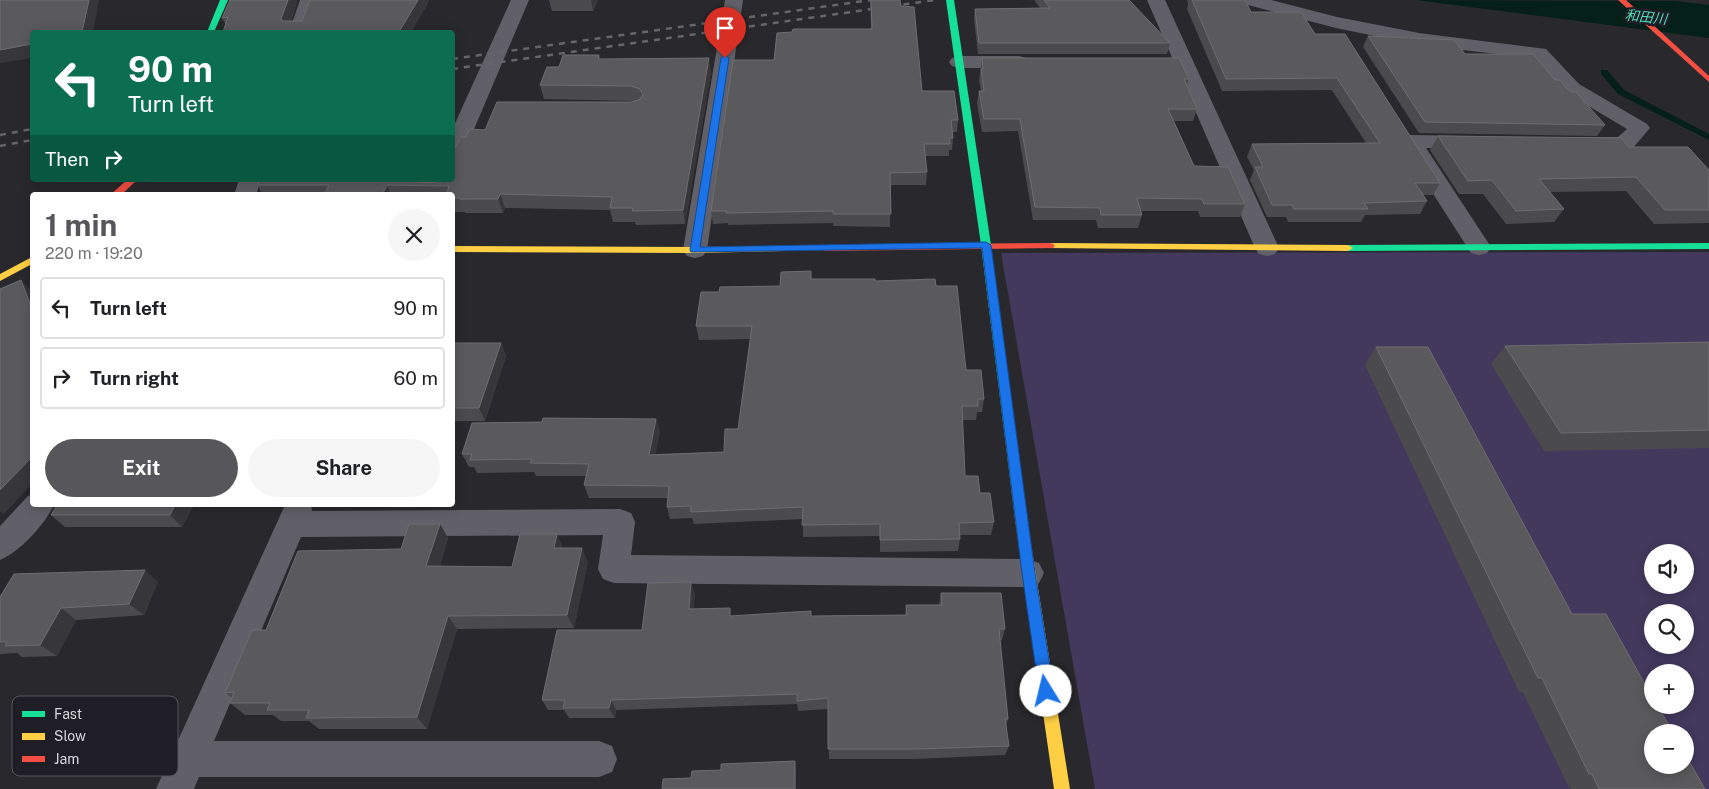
<!DOCTYPE html>
<html lang="en">
<head>
<meta charset="utf-8">
<style>
	:root { --surface:#fff; --page:#f6f6f6; --text:#202124; --muted:#757577; --line:#e0e0e0; --accent:#57575b }
	body { margin:0; font-family:"Public Sans","Noto Sans JP",sans-serif; background:var(--page); color:var(--text); height:100vh; display:flex; flex-direction:column; font-size:19px; white-space:nowrap }
	* { box-sizing:border-box; margin:0 }
	p { font-size:16px; color:var(--muted) }
	.icon { flex:none; width:28px; height:28px; fill:none; stroke:currentColor; stroke-width:2; stroke-linecap:round; stroke-linejoin:round }
	.map { position:relative; flex:1; overflow:hidden }
	.sheet { position:absolute; left:30px; top:192px; width:425px; height:315px; display:flex; flex-direction:column; background:var(--surface); border-radius:5px; box-shadow:0 2px 12px #0003 }
	.sheet>* { flex:none }
	.banner { position:absolute; left:30px; top:30px; width:425px; height:152px; border-radius:5px; box-shadow:0 2px 12px #0003; background:#0b6e4f; color:#fff; overflow:hidden }
	.buttons { position:absolute; left:1644px; top:544px; display:grid; gap:10px }
	.buttons a { display:grid; place-items:center; width:50px; height:50px; border-radius:50%; background:var(--surface); box-shadow:0 2px 12px #0003; font-size:25px }
	.pin { position:absolute; display:grid; place-items:center; width:42px; height:42px; color:#fff; margin:-51px -21px; border-radius:50% 50% 50% 0; rotate:-45deg; box-shadow:0 0 5px #0007 }
	.pin .icon { rotate:45deg }
	.me { position:absolute; width:55px; margin:-28px; rotate:351deg; stroke-linejoin:round; filter:drop-shadow(0 0 4px #0008) }
	.turn { display:flex; align-items:center; gap:18px; height:105px; padding:0 15px; font-size:22px }
	.turn .icon { width:65px; height:65px; stroke-width:2.5 }
	.turn b { display:block; font-size:35px; line-height:42px }
	.then { display:flex; align-items:center; height:48px; padding:0 15px; background:#0003; gap:10px; font-size:19px }
	.round { display:grid; place-items:center; flex:none; width:52px; height:52px; border-radius:26px; background:var(--page) }
	.head { display:flex; align-items:center; justify-content:space-between; height:85px; padding:0 15px }
	h1 { font-size:30px; font-weight:700; line-height:38px; color:var(--accent) }
	.action { display:flex; gap:10px; margin-top:auto; padding:10px 15px }
	.action a { flex:1; height:58px; border-radius:30px; background:var(--accent); color:#fff; font-size:20px; font-weight:700; line-height:58px; text-align:center }
	.action a+a { background:var(--page); color:var(--text) }
	ul { padding:0; list-style:none }
	li { display:flex; align-items:center; gap:15px; height:62px; margin:0 10px 8px; padding:0 5px; border:2px solid var(--line); border-radius:5px }
	li div { flex:1 }
	li b { display:block; font-size:19px }
	li em { font-style:normal }
	.map>svg:first-child { display:block }
</style>
</head>
<body>
<div class="map">
<svg width="1709" height="789" viewBox="0 0 1709 789">
	<rect width="100%" height="100%" fill="#29292d"/>
	<!-- green -->
	<path fill="#42395d" fill-rule="evenodd" d="M1709,252V789H1095L1001,253ZM1652,552H1685V585H1652ZM1652,612H1685V645H1652ZM1652,672H1685V705H1652ZM1652,732H1685V765H1652Z"/>
	<!-- water -->
	<path fill="#042018" d="M1416,0L1675,1L1709,5V38Z"/>
	<g fill="none" stroke-linecap="round" stroke-linejoin="round">
		<!-- stream -->
		<path fill="#042018" fill-rule="evenodd" d="M1601,70H1607L1624,90L1709,134V140L1618,94L1601,74Z"/>
		<!-- street -->
		<path fill="#616068" fill-rule="evenodd" d="M300,0H318L307,32H289Z
			M511,0H529L463,155L460,160L452,161V130Z
			M725,0H743L707,250L703,256L695,258L687,256L683,250Z
			M1147,0H1165L1279,248L1275,254L1267,256L1259,254L1255,248Z
			M1241,0H1271L1337,17L1419,33L1546,49L1579,84L1647,124L1650,128L1632,149L1624,150L1579,148L1576,143L1579,138L1587,137H1618L1627,129L1565,92L1533,58L1419,45L1336,28L1244,4Z
			M959,56H1019L1026,58L1029,62L1026,66L1019,68H959L952,66L949,62L952,58Z
			M1410,135L1472,136L1480,137L1483,142L1480,147L1472,148H1422H1426L1491,247L1487,253L1479,255L1471,253L1407,153L1410,148L1414,147L1402,146L1399,141L1402,136Z
			M239,180H261L256,195H234Z
			M32,495V505H54C45,524 20,552 0,560V526L28,496Z
			M285,505H311L312,511L620,509L631,513L635,522L631,555L1028,559L1039,563L1044,573L1039,583L1028,587L614,583L603,579L598,569L603,535L301,537L214,741H599L612,746L617,759L612,772L599,777H199L194,789H156Z"/>
		<!-- fast -->
		<path fill="#16e098" fill-rule="evenodd" d="M220,0H228L214,32H207Z
			M946,0H954L991,245L1027,519L1025,523L1021,524L1017,523L1015,519L981,245Z
			M1709,243V249L1348,251L1343,248L1348,245Z"/>
		<!-- slow -->
		<path fill="#ffcf43" fill-rule="evenodd" d="M1050,243L1348,245L1353,248L1348,251L1047,248L1045,246L1047,244Z
			M825,245L828,246L830,248L828,250L695,253L452,252V246L695,247Z
			M32,257V264L0,281V274Z
			M1021,514L1025,515L1027,519L1070,789H1054L1015,519L1017,515Z"/>
		<!-- jam -->
		<path fill="#f24e42" fill-rule="evenodd" d="M1618,0H1626L1709,76V82Z
			M127,180H137L121,195H110Z
			M1050,243L1053,244L1055,246L1053,248L825,251L820,248L825,245Z"/>
		<!-- rail -->
		<path stroke="#66656c" stroke-width="2.5" stroke-dasharray="6 6" stroke-linecap="butt" d="M452,59L871,0
			M452,69L935,0
			M0,135L32,129
			M0,146L32,140"/>
	</g>
	<!-- wall -->
	<path fill="#4b4b4e" d="M230,0H296L297,2L291,21H302L310,0H428L429,1L411,32L226,25L222,18Z
		M549,0H598L593,11H552Z
		M870,0H900L901,6L922,91L958,120L957,132H952L953,138L952,150H949V156H925L927,172L926,185H890V227L833,226V223L728,225V223L713,224L711,211L774,60L792,32L871,29Z
		M1034,0H1129L1170,43L1167,54H978L974,19L975,9L1040,8Z
		M1187,0H1245L1251,12L1315,34L1440,183L1433,195H1423L1427,201L1420,214L1365,215L1361,222H1288L1286,217H1267L1250,180L1254,170L1247,157L1252,144L1366,143L1332,90L1222,91L1187,9L1188,4Z
		M1368,36L1465,54L1555,80L1570,92L1605,125L1597,136L1419,133L1363,47Z
		M599,55L600,59L711,72L685,224L636,225L635,222H613L610,210L505,208L503,213H465V212H452V195H263L257,185L260,180H430L429,183H440L452,180L455,148L466,137L485,130L636,101L544,99L540,85L559,67Z
		M982,58L1189,79L1187,85L1197,109L1193,121H1174L1194,166L1245,204L1240,217H1200L1198,211H1141L1142,215L1138,228H1098L1096,220H1033L1018,131L982,132L977,103L979,91H981L979,81Z
		M1438,136L1629,147L1709,170V223L1654,224L1626,191L1550,192L1564,209L1554,222L1506,224L1483,194H1459L1430,150Z
		M811,279L875,281L936,286L966,370L984,399L982,412H977L976,420H962L965,476L980,493L994,522L991,535H960V539L958,551L880,552V536L803,537V519L694,524L692,518L670,519L667,507L668,498H589L584,485L586,476H536L534,472L477,473L474,467H469L462,454L656,419L660,432L655,454L724,452L738,429L750,339L699,340L696,326L719,292L780,286Z
		M1709,342V448L1544,451L1491,364L1505,346Z
		M452,343H501L506,356L485,421H452Z
		M1376,347L1572,614L1705,789H1571L1570,786H1568L1523,692H1519L1365,365Z
		M194,505L182,527H65L51,515Z
		M440,524L448,538L440,566L512,567L563,548L588,562L574,628L457,629L427,729H319L309,721H281L273,715H245L230,703L232,698L225,693L266,630L401,549Z
		M158,582L144,615L76,620L57,656L22,657L17,653L0,654V597Z
		M941,593L1005,629L1002,640H1000L1008,719L1006,726L1009,746L1005,755L914,759H829L828,709L798,711L797,704L616,710L615,718H569L564,710H548L542,700L695,594L693,609L732,616H811L905,615L906,605H939Z"/>
	<!-- shaded-wall -->
	<path fill="#37373a" d="M89,0H99L93,32H82Z
		M288,0H296L297,2L287,31L281,19Z
		M418,0H428L429,1L411,32H399Z
		M591,0H598L593,11Z
		M32,44V58L0,63V50Z
		M709,58L711,72L685,224L683,210Z
		M418,180H430L428,186L417,182Z
		M387,185L391,195H382Z
		M500,194L505,208L503,213L498,199Z
		M21,280L32,292V309Z
		M501,343L506,356L485,421L479,408Z
		M656,419L660,432L653,467L649,455Z
		M32,457V484L4,514L0,512V490Z
		M175,505H194L182,527L170,515Z
		M440,524L448,538L436,580L426,566Z
		M557,534L563,548H554Z
		M582,548L588,562L574,628L567,615Z
		M145,570L158,582L144,615L129,604Z
		M691,582L695,594L692,621L689,609Z
		M61,608L76,620L57,656L40,645Z
		M448,616L457,629L427,729L417,717Z
		M611,700L616,710L615,718L609,708Z
		M795,761L796,771V789H795Z"/>
	<!-- building -->
	<path fill="#5a5a5d" stroke="#6e6d71" d="M0,0H89L82,32H32V44L0,50Z
		M230,0H288L281,19L283,21H302L310,0H418L399,32H223L228,17L222,18Z
		M871,0H900L901,6L914,7L922,91H954L958,120H951L953,138H949L950,144H924L927,172L890,173L891,214H833V211L726,213L727,211H711L733,60H774L777,33L792,32L793,29H872Z
		M1044,0H1129L1170,43H979L975,9L1050,8Z
		M1192,0H1245L1251,12H1301L1315,34H1345L1440,183H1415L1427,201L1364,203L1368,209H1294L1292,205H1272L1255,167H1263L1252,144L1380,143L1337,78L1226,79Z
		M1368,36L1454,40L1465,54H1533L1555,80H1560L1570,92H1576L1605,125L1425,122Z
		M563,55H599L598,59L709,58L683,210L632,211L633,208H610L612,197L500,194L498,199H460V198H452V195H446L449,186L387,185L382,195H324L329,185H257L260,180H418L417,182L440,183L442,180H452V148H455L461,137H466L470,129L485,130L497,102H631L639,100L643,95L640,89L631,86L540,85L547,67H559Z
		M982,58H1179L1189,79H1184L1197,109H1168L1194,166L1228,167L1245,204H1204L1202,199L1137,198L1142,215H1101L1100,208L1035,207L1020,119H984L979,91H984L981,69H983Z
		M1438,136L1621,138L1629,147H1688L1709,170V210H1665L1636,177L1539,179L1564,209L1516,211L1492,180L1468,181Z
		M811,271V279H875V281L935,279L936,286H957L966,370H981L984,399H978V406H962L965,476H978L980,493H990L994,522L959,523L960,539L880,540V524L802,525L803,507L691,512V506L667,507L669,486L584,485L589,464L530,463L532,459L470,460L472,454H462L472,423L542,422L543,418L656,419L649,455L724,452L725,429H738L752,326H696L701,292H719L720,287L780,286L781,272Z
		M21,280L32,309V457L0,490V289Z
		M1709,342V430L1561,433L1505,346Z
		M452,343H501L479,408H452Z
		M1376,347H1428L1572,614H1606L1652,697V705H1657L1673,732H1652V765H1685V754L1705,789H1599L1592,774H1589L1542,678H1538Z
		M57,505H175L170,515H51Z
		M409,524H440L426,566L512,567L520,534H557L554,548H582L567,615L448,616L417,717L306,718L309,710H267L270,703H230L234,692L225,693L252,630H266L298,551L401,549Z
		M145,570L129,604L61,608L40,645L5,646L7,642H0V597L14,574Z
		M691,582L689,609L730,608V616L811,611V616L907,615L906,605H942L941,593H1001L1005,629H999L1008,719H1005L1009,746L916,749H828V698L797,701V694L611,700L609,708H563L565,700H542L557,630H642L648,583Z
		M795,761V789H662L663,779L691,778L692,771L721,770V764Z"/>
	<!-- route -->
	<path fill="#1a73e8" stroke="#114b97" d="M725,55L729,58L700,247L986,242L991,245L1035,573L1054,691L1052,696L1046,698L1041,696L1039,691L1022,573L982,248L691,252L690,250L721,58Z"/>
	<g text-anchor="middle" dominant-baseline="central" stroke-width="5" stroke-linejoin="round" paint-order="stroke">
		<!-- far-water labels -->
		<g font-size="14" font-style="italic" fill="#4edeb8" stroke="#1f1d25">
			<text transform="translate(1646 17) rotate(6)">和田川</text>
		</g>
	</g>
	<!-- legend -->
	<rect x="12" y="696" width="166" height="80" rx="8" fill="#1f1d25" stroke="#56555c" stroke-width="1"/>
	<rect x="22" y="711" width="23" height="6" fill="#16e098"/>
	<rect x="22" y="733" width="23" height="7" fill="#ffcf43"/>
	<rect x="22" y="756" width="23" height="6" fill="#f24e42"/>
	<g font-size="14" fill="#d8d7dc">
		<text x="54" y="719">Fast</text>
		<text x="54" y="741">Slow</text>
		<text x="54" y="764">Jam</text>
	</g>
</svg>
<div class="buttons">
<a><svg class="icon" aria-label="sound" viewBox="0 0 24 24"><path d="M4 9h4l5-4v14l-5-4H4zM17 9q2 3 0 6"/></svg></a>
<a><svg class="icon" aria-label="search" viewBox="0 0 24 24"><circle cx="10" cy="10" r="6"/><path d="M15 15l6 6"/></svg></a>
<a>+</a>
<a>−</a>
</div>
<div class="pin" style="left:725px;top:58px;background:#d93025"><svg class="icon" aria-label="arrive" viewBox="0 0 24 24"><path d="M6 21V4h12l-3 4 3 4H6"/></svg></div>
<svg class="me" style="left:1046px;top:691px" viewBox="-20 -20 40 40"><circle r="19" fill="#fff"/><path d="M0-13L10 11 0 6-10 11z" fill="#1a73e8"/></svg>
<div class="banner">
<div class="turn"><svg class="icon" aria-label="left" viewBox="0 0 24 24"><path d="M17 20v-9H6M10 6l-5 5 5 5"/></svg><div><b>90 m</b>Turn left</div></div>
<div class="then">Then<svg class="icon" aria-label="right" viewBox="0 0 24 24"><path d="M7 20v-9h11M14 6l5 5-5 5"/></svg></div>
</div>
<section class="sheet">
<div class="head"><div><h1>1 min</h1><p>220 m · 19:20</p></div><a class="round"><svg class="icon" aria-label="close" viewBox="0 0 24 24"><path d="M6 6l12 12M18 6L6 18"/></svg></a></div>
<ul>
<li><svg class="icon" aria-label="left" viewBox="0 0 24 24"><path d="M17 20v-9H6M10 6l-5 5 5 5"/></svg><div><b>Turn left</b></div><em>90 m</em></li>
<li><svg class="icon" aria-label="right" viewBox="0 0 24 24"><path d="M7 20v-9h11M14 6l5 5-5 5"/></svg><div><b>Turn right</b></div><em>60 m</em></li>
</ul>
<div class="action"><a>Exit</a><a>Share</a></div>
</section>
</div>
</body>
</html>
